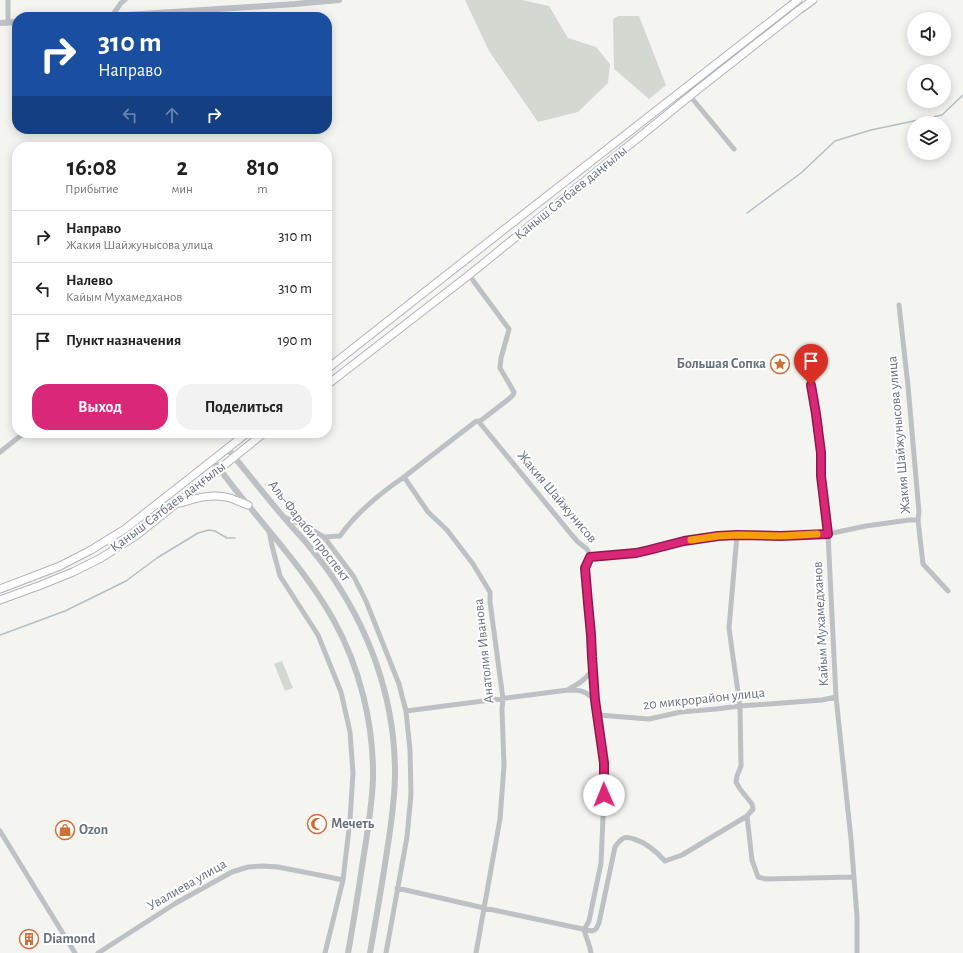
<!DOCTYPE html>
<html lang="ru">
<head>
<meta charset="utf-8">
<style>
	:root { --surface:#fff; --page:#f2f2f2; --text:#222; --muted:#767676; --line:#e0e0e0; --accent:#db2777 }
	body { margin:0; font-family:"Alegreya Sans",sans-serif; background:var(--page); color:var(--text); height:100vh; display:flex; flex-direction:column; font-size:15px; white-space:nowrap }
	* { box-sizing:border-box; margin:0 }
	p { font-size:13px; color:var(--muted) }
	.icon { flex:none; width:22px; height:22px; fill:none; stroke:currentColor; stroke-width:2; stroke-linecap:round; stroke-linejoin:round }
	.map { position:relative; flex:1; overflow:hidden }
	.sheet { position:absolute; left:12px; top:142px; width:320px; height:296px; display:flex; flex-direction:column; background:var(--surface); border-radius:16px; box-shadow:0 2px 10px #0003 }
	.sheet>* { flex:none }
	.hud { position:absolute; left:12px; top:12px; width:320px; height:122px; border-radius:16px; box-shadow:0 2px 10px #0003; background:#1a4fa0; color:#fff; overflow:hidden }
	.buttons { position:absolute; left:907px; top:12px; display:grid; gap:8px }
	.buttons a { display:grid; place-items:center; width:44px; height:44px; border-radius:50%; background:var(--surface); box-shadow:0 2px 10px #0003; font-size:20px }
	.pin { position:absolute; display:grid; place-items:center; width:34px; height:34px; color:#fff; margin:-41px -17px; border-radius:50% 50% 50% 0; rotate:-45deg; box-shadow:0 0 4px #0007 }
	.pin .icon { rotate:45deg }
	.me { position:absolute; width:44px; margin:-22px; rotate:359deg; stroke-linejoin:round; filter:drop-shadow(0 0 3px #0008) }
	.turn { display:flex; align-items:center; gap:14px; height:84px; padding:0 20px; font-size:18px }
	.turn .icon { width:52px; height:52px; stroke-width:2.5 }
	.turn b { display:block; font-size:28px; line-height:34px }
	.lanes { display:flex; align-items:center; height:38px; padding:0 20px; background:#0003; justify-content:center; gap:20px; direction:ltr }
	.lanes .off { opacity:.35 }
	.eta { display:flex; justify-content:space-evenly; align-items:center; height:68px; text-align:center }
	.eta b { font-size:24px; font-weight:700; line-height:28px }
	.cta { display:flex; gap:8px; margin-top:auto; padding:8px 20px }
	.cta a { flex:1; height:46px; border-radius:16px; background:var(--accent); color:#fff; font-size:16px; font-weight:700; line-height:46px; text-align:center }
	.cta a+a { background:var(--page); color:var(--text) }
	ul { padding:0; list-style:none }
	li { display:flex; align-items:center; gap:12px; height:52px; padding:0 20px; border-top:1px solid var(--line) }
	li div { flex:1 }
	li b { display:block; font-size:15px }
	li em { font-style:normal }
	.map>svg:first-child { display:block }
</style>
</head>
<body>
<div class="map">
<svg width="963" height="953" viewBox="0 0 963 953">
	<rect width="100%" height="100%" fill="#f4f4f1"/>
	<!-- green -->
	<path fill="#d3d9d1" d="M465,0H522L549,6L568,38L596,47L610,64L608,83L578,112L538,122L489,51Z
		M618,16H639L666,85L649,99L614,69L613,19Z
		M282,661L293,688L285,691L274,664Z"/>
	<g fill="none" stroke-linecap="round" stroke-linejoin="round">
		<!-- stream -->
		<path stroke="#b5bec3" stroke-width="1.5" d="M747,213L801,173L835,141L871,130L942,115L963,95
			M0,635L65,611L126,581L157,558L198,533L209,530L215,531L227,538H235"/>
		<defs>
			<path id="secondary" d="M327,369L506,228L798,0
				M327,385L469,275L696,91L799,10L813,0
				M180,503C197,498 213,493 230,498C236,500 242,503 248,505
				M0,589L60,566L91,550L125,529L247,433
				M0,600L41,585L73,572L101,558L137,535L264,433"/>
		</defs>
		<!-- secondary casing -->
		<use href="#secondary" stroke="#b1b4b9" stroke-width="9"/>
		<!-- minor -->
		<path stroke="#bec1c4" stroke-width="5" d="M8,0V23
			M112,16L121,3L125,0
			M690,96L734,149
			M469,275L509,329L508,333L501,358L500,368L514,392L513,395L510,398L479,422
			M808,371L816,414L821,453V476L828,534L836,697L851,839L857,917V953
			M0,452L24,433
			M404,477L475,422L477,421L479,422L571,534L578,542L587,549L591,557L585,568L587,603L591,635L595,700L604,763V795L601,863L589,921L584,930L590,948L591,953
			M284,517L305,526L324,537L354,577L366,601L399,684L406,711L410,750L411,794L407,837L386,953
			M918,520L923,564L948,591
			M269,531L272,546L280,576L318,635L341,692L350,732L353,773L350,820L343,880L325,953
			M324,537L340,536C356,513 382,492 404,477L428,512L447,530L473,564L490,592V602L503,699L502,709L504,766L500,819L476,953
			M591,557L636,553L649,550L684,541L718,536L737,535L781,536L828,534L866,526L909,520H918L919,512L908,386L899,305
			M569,689C580,683 586,679 593,669
			M406,711L568,690C582,690 585,691 595,700
			M598,715L649,719L681,712L716,709L740,706L822,700L836,697
			M747,816L752,860L758,877L766,879L853,877
			M0,831L75,953
			M397,888L484,908L592,931L596,929L599,923L615,847C617,844 620,840 624,838C627,837 631,838 634,839C647,843 656,851 665,861L682,855L747,816L753,809L752,804L740,789L736,782L737,776L741,766L740,706L732,650L729,628L737,535
			M98,953L176,903L232,872L248,867L263,866L278,867L324,876L343,880"/>
		<!-- tertiary -->
		<path stroke="#bec1c4" stroke-width="6" d="M97,17L295,4L339,0
			M0,23L17,22
			M227,448C245,470 263,493 281,514C288,523 296,531 303,539C310,547 317,556 324,565C369,626 395,698 395,773C395,800 391,825 387,851C382,885 376,919 370,953
			M213,460C224,475 236,491 248,505C278,542 310,578 333,619C360,667 374,725 373,779C372,805 368,829 364,854C359,887 354,920 348,953"/>
		<!-- secondary -->
		<use href="#secondary" stroke="#fff" stroke-width="7"/>
	</g>
	<g fill="none" stroke-linecap="round" stroke-linejoin="round">
		<defs>
			<path id="route" d="M604,795V763L595,700L592,657L591,635L588,603L585,568L590,557L636,553L649,550L684,541L718,536L737,535L781,536L828,534L821,476V453L816,414L811,385"/>
		</defs>
		<!-- route casing -->
		<use href="#route" stroke="#8e194d" stroke-width="10"/>
		<!-- route -->
		<use href="#route" stroke="#db2777" stroke-width="7"/>
		<!-- slow -->
		<path stroke="#f59e0b" stroke-width="7" d="M691,540L718,536L737,535L781,536L817,534"/>
	</g>
	<!-- icons -->
	<defs>
		<symbol id="sight-ring" viewBox="-11 -11 22 22"><circle r="9.5" fill="#fff" stroke="#cc6f39" stroke-width="1.5"/><path d="M0-6L1.8-2.2L6-1.7L2.9 1.2L3.7 5.4L0 3.3L-3.7 5.4L-2.9 1.2L-6-1.7L-1.8-2.2Z" fill="#cc6f39"/></symbol>
		<symbol id="mosque-ring" viewBox="-11 -11 22 22"><circle r="9.5" fill="#fff" stroke="#cc6f39" stroke-width="1.5"/><path d="M3.5-4.9A6 6 0 1 0 3.5 4.9A5 5 0 1 1 3.5-4.9Z" fill="#cc6f39"/></symbol>
		<symbol id="shop-ring" viewBox="-11 -11 22 22"><circle r="9.5" fill="#fff" stroke="#cc6f39" stroke-width="1.5"/><path d="M-5-2.5h2.3a2.7 3.5 0 0 1 5.4 0H5L5.5 6h-11ZM-1.5-2.5h3a1.5 2.3 0 0 0-3 0Z" fill="#cc6f39"/></symbol>
		<symbol id="building-ring" viewBox="-11 -11 22 22"><circle r="9.5" fill="#fff" stroke="#cc6f39" stroke-width="1.5"/><path d="M-4-6H4V6H1V3H-1V6H-4ZM-2.5-4.3h1.7v1.8h-1.7ZM.8-4.3h1.7v1.8H.8ZM-2.5-1h1.7V.8h-1.7ZM.8-1h1.7V.8H.8Z" fill="#cc6f39"/></symbol>
	</defs>
	<g fill-rule="evenodd">
		<use href="#sight-ring" x="769" y="353" width="22" height="22"/>
		<use href="#mosque-ring" x="306" y="813" width="22" height="22"/>
		<use href="#shop-ring" x="54" y="819" width="22" height="22"/>
		<use href="#building-ring" x="18" y="928" width="22" height="22"/>
	</g>
	<g text-anchor="middle" dominant-baseline="central" stroke-width="4" stroke-linejoin="round" paint-order="stroke">
		<!-- street labels -->
		<g font-size="14" fill="#67717e" stroke="#fff">
			<text transform="translate(571 193) rotate(-39)">Қаныш Сәтбаев даңғылы</text>
			<text transform="translate(899 435) rotate(-95)">Жакия Шайжунысова улица</text>
			<text transform="translate(557 497) rotate(50)">Жакия Шайжунисов</text>
			<text transform="translate(168 507) rotate(-37)">Қаныш Сәтбаев даңғылы</text>
			<text transform="translate(309 531) rotate(52)">Аль-Фараби проспект</text>
			<text transform="translate(821 624) rotate(-93)">Кайым Мухамедханов</text>
			<text transform="translate(484 651) rotate(-96)">Анатолия Иванова</text>
			<text transform="translate(704 699) rotate(-6)">20 микрорайон улица</text>
			<text transform="translate(187 885) rotate(-30)">Увалиева улица</text>
		</g>
		<!-- poi labels -->
		<g font-size="14" font-weight="bold" fill="#67717e" stroke="#fff" text-anchor="start">
			<text x="766" y="364" text-anchor="end">Большая Сопка</text>
			<text x="331" y="824">Мечеть</text>
			<text x="79" y="830">Ozon</text>
			<text x="43" y="939">Diamond</text>
		</g>
	</g>
</svg>
<div class="buttons">
<a><svg class="icon" aria-label="sound" viewBox="0 0 24 24"><path d="M4 9h4l5-4v14l-5-4H4zM17 9q2 3 0 6"/></svg></a>
<a><svg class="icon" aria-label="search" viewBox="0 0 24 24"><circle cx="10" cy="10" r="6"/><path d="M15 15l6 6"/></svg></a>
<a><svg class="icon" aria-label="layers" viewBox="0 0 24 24"><path d="M12 4l9 5-9 5-9-5zM3 14l9 5 9-5"/></svg></a>
</div>
<div class="pin" style="left:811px;top:385px;background:#d93025"><svg class="icon" aria-label="arrive" viewBox="0 0 24 24"><path d="M6 21V4h12l-3 4 3 4H6"/></svg></div>
<svg class="me" style="left:604px;top:795px" viewBox="-20 -20 40 40"><circle r="19" fill="#fff"/><path d="M0-13L10 11 0 6-10 11z" fill="#db2777"/></svg>
<div class="hud">
<div class="turn"><svg class="icon" aria-label="right" viewBox="0 0 24 24"><path d="M7 20v-9h11M14 6l5 5-5 5"/></svg><div><b>310 m</b>Направо</div></div>
<div class="lanes"><svg class="icon off" aria-label="left" viewBox="0 0 24 24"><path d="M17 20v-9H6M10 6l-5 5 5 5"/></svg><svg class="icon off" aria-label="ahead" viewBox="0 0 24 24"><path d="M12 20V5M6 11l6-6 6 6"/></svg><svg class="icon" aria-label="right" viewBox="0 0 24 24"><path d="M7 20v-9h11M14 6l5 5-5 5"/></svg></div>
</div>
<section class="sheet">
<div class="eta">
<div><b>16:08</b><p>Прибытие</p></div>
<div><b>2</b><p>мин</p></div>
<div><b>810</b><p>m</p></div>
</div>
<ul>
<li><svg class="icon" aria-label="right" viewBox="0 0 24 24"><path d="M7 20v-9h11M14 6l5 5-5 5"/></svg><div><b>Направо</b><p>Жакия Шайжунысова улица</p></div><em>310 m</em></li>
<li><svg class="icon" aria-label="left" viewBox="0 0 24 24"><path d="M17 20v-9H6M10 6l-5 5 5 5"/></svg><div><b>Налево</b><p>Кайым Мухамедханов</p></div><em>310 m</em></li>
<li><svg class="icon" aria-label="arrive" viewBox="0 0 24 24"><path d="M6 21V4h12l-3 4 3 4H6"/></svg><div><b>Пункт назначения</b></div><em>190 m</em></li>
</ul>
<div class="cta"><a>Выход</a><a>Поделиться</a></div>
</section>
</div>
</body>
</html>
